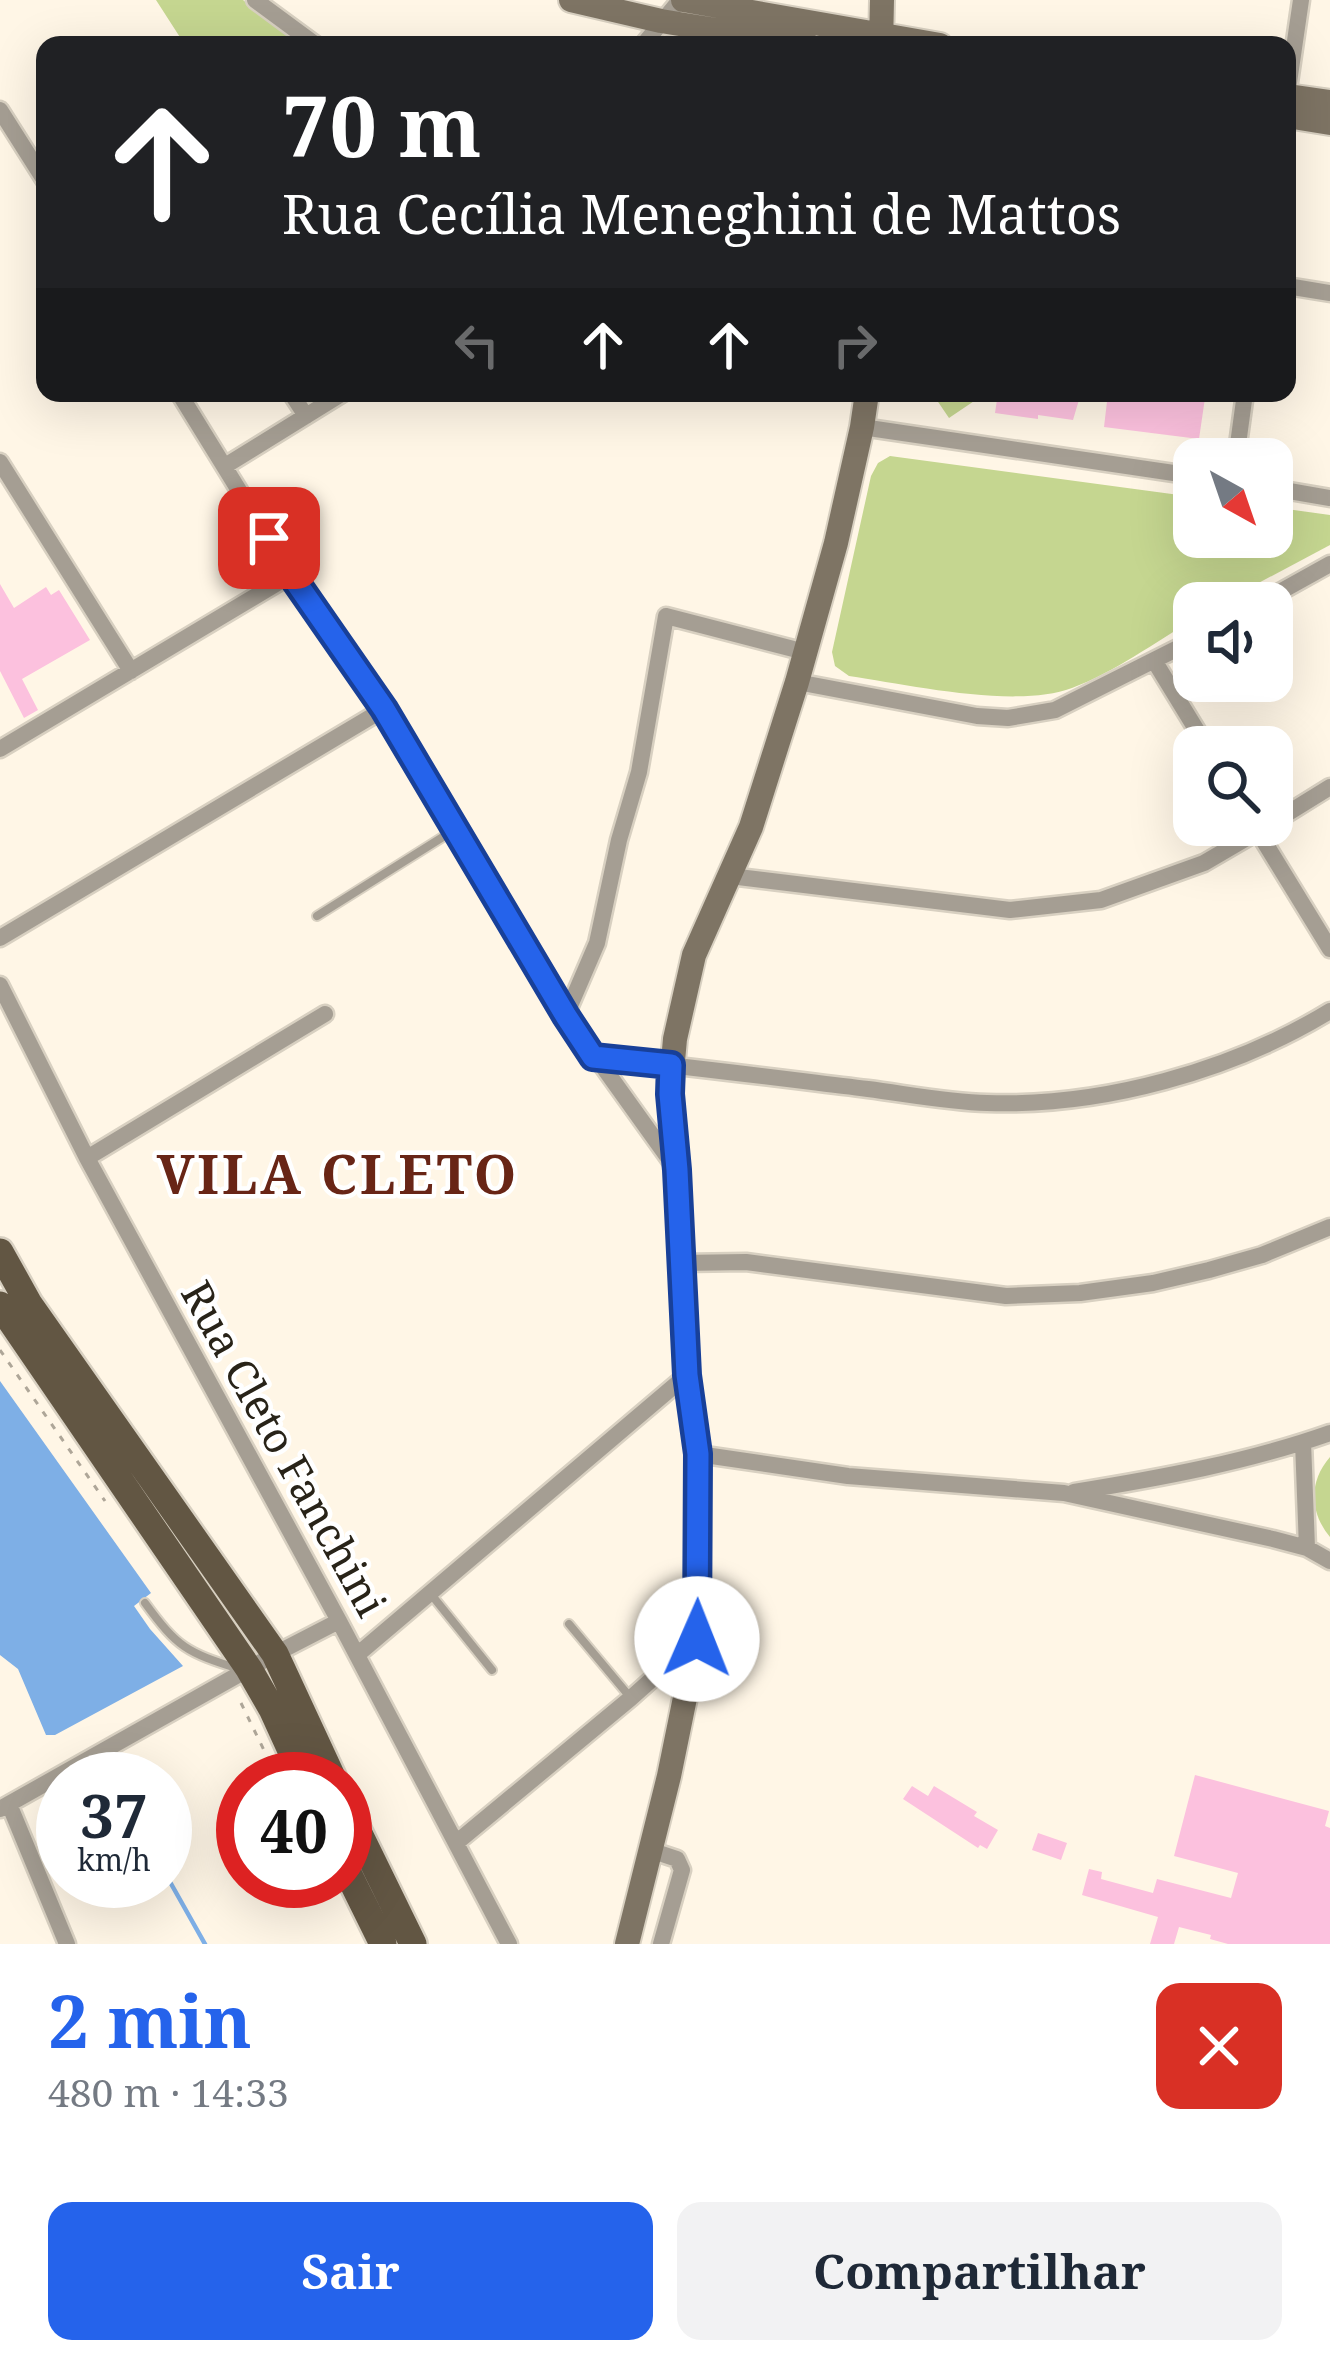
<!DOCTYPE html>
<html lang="pt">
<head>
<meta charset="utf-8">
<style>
	:root { --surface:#fff; --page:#f2f2f3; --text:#1f2937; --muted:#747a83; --accent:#2563eb }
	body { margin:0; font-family:"Noto Serif",serif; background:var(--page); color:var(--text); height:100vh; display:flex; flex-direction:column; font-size:45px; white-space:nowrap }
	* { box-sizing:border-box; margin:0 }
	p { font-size:39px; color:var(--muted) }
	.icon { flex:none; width:66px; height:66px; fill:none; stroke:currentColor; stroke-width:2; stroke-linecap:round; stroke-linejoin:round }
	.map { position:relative; height:1944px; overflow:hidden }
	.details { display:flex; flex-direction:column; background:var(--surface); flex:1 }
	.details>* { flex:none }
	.guide { position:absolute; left:36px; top:36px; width:1260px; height:366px; border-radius:24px; box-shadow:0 12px 48px #0002; background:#202124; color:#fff; overflow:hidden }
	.needle { width:78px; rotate:140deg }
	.buttons { position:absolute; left:1173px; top:438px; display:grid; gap:24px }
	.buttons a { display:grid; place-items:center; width:120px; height:120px; border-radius:24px; background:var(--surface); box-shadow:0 12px 48px #0002; font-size:60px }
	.speed { position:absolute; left:36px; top:1752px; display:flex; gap:24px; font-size:60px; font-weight:700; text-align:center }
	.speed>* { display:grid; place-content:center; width:156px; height:156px; border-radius:50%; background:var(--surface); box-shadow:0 12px 48px #0002; line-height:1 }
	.speed small { font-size:30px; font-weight:400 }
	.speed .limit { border:18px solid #d22; background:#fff; color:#111 }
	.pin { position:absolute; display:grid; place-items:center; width:102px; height:102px; color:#fff; margin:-51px; border-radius:24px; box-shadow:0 6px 18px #0006 }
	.me { position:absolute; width:132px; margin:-66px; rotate:1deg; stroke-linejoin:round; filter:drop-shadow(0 0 9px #0008) }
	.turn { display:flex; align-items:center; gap:42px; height:252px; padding:0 48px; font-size:54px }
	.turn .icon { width:156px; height:156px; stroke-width:2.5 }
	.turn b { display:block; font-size:84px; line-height:102px }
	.lanes { display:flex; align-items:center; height:114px; padding:0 48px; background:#0003; justify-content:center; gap:60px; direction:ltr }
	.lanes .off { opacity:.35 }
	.round { display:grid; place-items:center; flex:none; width:126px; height:126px; border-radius:24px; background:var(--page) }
	.head { display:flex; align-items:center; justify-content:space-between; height:204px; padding:0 48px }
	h1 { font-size:72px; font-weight:700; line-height:90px; color:var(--accent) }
	.cta { display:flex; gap:24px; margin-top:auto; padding:24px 48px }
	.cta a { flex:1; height:138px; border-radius:24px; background:var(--accent); color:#fff; font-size:48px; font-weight:700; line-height:138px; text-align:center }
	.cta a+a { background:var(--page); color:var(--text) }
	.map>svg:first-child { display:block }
</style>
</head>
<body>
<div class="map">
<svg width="1330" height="1944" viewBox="0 0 1330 1944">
	<rect width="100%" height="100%" fill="#fff6e6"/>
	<!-- green -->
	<path fill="#c5d690" d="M156,0H243L301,45H185Z
		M932,393H986L949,418Z
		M890,456L1194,497V537H1272V507L1330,515V545L1221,603H1194V619C1154,643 1115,672 1072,688C1015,709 911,685 849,676L835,666L832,652L871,476L878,463Z
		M1330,1457V1537C1310,1513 1308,1482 1330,1457Z"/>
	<!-- water -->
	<path fill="#7eafe6" d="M0,1381L151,1593L134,1606L150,1629L183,1666L55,1735H46L18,1669L0,1655Z"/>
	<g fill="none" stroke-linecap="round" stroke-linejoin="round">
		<!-- stream -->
		<path stroke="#7eafe6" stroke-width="4.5" d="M165,1873L205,1944"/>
	</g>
	<!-- building -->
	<path fill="#fcc1de" d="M998,393H1081L1073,420L1038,415V419L995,413Z
		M1108,393H1179L1205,398L1199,439L1104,427Z
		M0,584L14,608L46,587L51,595L59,590L90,640L22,679L38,710L24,718L0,671Z
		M1195,1775L1329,1811L1325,1826L1330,1828V1944H1228L1210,1939L1211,1935L1179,1927L1174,1944H1150L1158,1917L1082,1895L1089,1869L1102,1872L1101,1879L1153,1893L1157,1879L1231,1898L1238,1873L1174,1856Z
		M912,1786L928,1796L934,1786L977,1812L974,1816L998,1830L987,1849L980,1845L978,1848L903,1799Z
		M1038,1833L1067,1843L1061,1860L1032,1850Z"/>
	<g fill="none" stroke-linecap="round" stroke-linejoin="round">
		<defs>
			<path id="lane" d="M317,916L454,830
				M430,1593L492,1670
				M145,1603C178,1648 186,1652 239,1669
				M569,1624L630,1697"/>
			<path id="street" d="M255,0L316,45
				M643,45L680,0
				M1287,96L1301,0
				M0,110L45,181
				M1287,286L1330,293
				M179,393L291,575L384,709L566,1015L677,1170
				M291,393L306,416
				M862,427L1194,476
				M1236,459L1245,393
				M0,462L131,671
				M225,466L343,393
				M1272,488L1330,498
				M1260,603L1330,564
				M1155,662L1207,747
				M797,682L977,716L1008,718L1055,710L1194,640
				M0,749L291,575
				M1272,823L1330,787
				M1254,825L1330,949
				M730,876L1010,910L1101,900L1204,863L1269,825
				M0,938L384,709
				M0,985L87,1158L339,1621L509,1944
				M566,1015L597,943L619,840L639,772L666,616L805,652
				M593,1057C685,1066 777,1078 868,1089C907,1094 948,1102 987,1103C1102,1107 1232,1071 1330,1011
				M87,1158L325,1014
				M681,1263L746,1262L1006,1296L1080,1293L1153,1283L1209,1270L1262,1255L1330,1227
				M1303,1442L1307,1548
				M698,1454L848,1476L1064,1493L1273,1539L1307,1548L1330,1561
				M1074,1492C1160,1478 1248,1462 1330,1433
				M357,1655L687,1375
				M9,1804L67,1944
				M0,1809L275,1654L339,1621
				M456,1843L631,1698L697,1639
				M650,1850L677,1859L682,1870L661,1944"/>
			<path id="secondary" d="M571,0L661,21L808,45
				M683,0L940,45
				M881,45L882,0
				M1287,96L1330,102
				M1287,116L1330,123
				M627,1944L669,1776L697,1639L698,1454L687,1375L677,1170L670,1094L675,1039L694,955L751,827L797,682L836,543L862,427L867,393"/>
			<path id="primary" d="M0,1252L29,1304L275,1654L333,1779
				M0,1305L249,1669L272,1709L304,1779
				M345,1805L413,1944
				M345,1867L383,1944"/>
		</defs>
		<!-- lane casing -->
		<use href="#lane" stroke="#d8d0c1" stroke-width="12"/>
		<!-- street casing -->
		<use href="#street" stroke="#d8d0c1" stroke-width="21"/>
		<!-- secondary casing -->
		<use href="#secondary" stroke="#d8d0c1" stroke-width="28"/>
		<!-- primary casing -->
		<use href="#primary" stroke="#d8d0c1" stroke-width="32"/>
		<!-- path -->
		<path stroke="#aea698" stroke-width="3" stroke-dasharray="6 9" stroke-linecap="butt" d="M0,1350L105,1501
			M241,1703L278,1779"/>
		<!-- lane -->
		<use href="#lane" stroke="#a59e93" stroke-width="8"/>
		<!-- street -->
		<use href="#street" stroke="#a59e93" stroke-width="16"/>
		<!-- secondary -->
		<use href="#secondary" stroke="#7e7464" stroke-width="24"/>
		<!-- primary -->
		<use href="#primary" stroke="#625643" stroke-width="27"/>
	</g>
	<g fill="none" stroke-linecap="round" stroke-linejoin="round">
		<defs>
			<path id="route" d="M269,538L291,575L384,709L566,1016L593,1057L671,1065L670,1094L677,1170L687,1375L698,1454L697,1639"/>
		</defs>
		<!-- route casing -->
		<use href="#route" stroke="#184099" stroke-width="30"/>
		<!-- route -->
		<use href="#route" stroke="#2563eb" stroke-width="21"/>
	</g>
	<g text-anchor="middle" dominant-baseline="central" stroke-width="9" stroke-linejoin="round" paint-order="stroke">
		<!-- street labels -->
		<g font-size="42" fill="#282318" stroke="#fff">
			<text transform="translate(285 1448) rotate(61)">Rua Cleto Fanchini</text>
		</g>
		<!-- district labels -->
		<g font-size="54" font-weight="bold" letter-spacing="3" fill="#682516" stroke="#fff">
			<text x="338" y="1173">VILA CLETO</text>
		</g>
	</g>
</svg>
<div class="buttons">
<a><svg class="needle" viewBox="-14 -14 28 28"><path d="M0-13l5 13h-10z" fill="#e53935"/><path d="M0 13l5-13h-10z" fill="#747a83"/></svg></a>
<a><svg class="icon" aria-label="sound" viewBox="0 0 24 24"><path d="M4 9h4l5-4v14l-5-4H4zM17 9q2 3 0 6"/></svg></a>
<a><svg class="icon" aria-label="search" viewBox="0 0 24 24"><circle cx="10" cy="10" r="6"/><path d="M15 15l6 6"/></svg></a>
</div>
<div class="speed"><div>37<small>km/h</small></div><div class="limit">40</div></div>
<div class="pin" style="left:269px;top:538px;background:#d93025"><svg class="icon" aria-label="arrive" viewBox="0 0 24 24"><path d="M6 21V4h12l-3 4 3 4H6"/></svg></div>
<svg class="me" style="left:697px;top:1639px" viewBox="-20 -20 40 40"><circle r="19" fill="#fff"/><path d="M0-13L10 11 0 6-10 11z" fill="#2563eb"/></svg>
<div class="guide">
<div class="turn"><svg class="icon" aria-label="ahead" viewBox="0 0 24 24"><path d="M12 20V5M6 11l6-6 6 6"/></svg><div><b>70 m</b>Rua Cecília Meneghini de Mattos</div></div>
<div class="lanes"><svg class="icon off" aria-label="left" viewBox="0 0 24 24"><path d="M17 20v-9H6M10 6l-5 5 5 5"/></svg><svg class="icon" aria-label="ahead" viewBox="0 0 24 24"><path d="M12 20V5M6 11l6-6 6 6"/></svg><svg class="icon" aria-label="ahead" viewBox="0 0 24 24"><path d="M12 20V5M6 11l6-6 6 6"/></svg><svg class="icon off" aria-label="right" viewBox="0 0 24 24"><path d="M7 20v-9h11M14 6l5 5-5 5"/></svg></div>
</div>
</div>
<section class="details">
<div class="head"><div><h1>2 min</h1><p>480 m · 14:33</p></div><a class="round" style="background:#d93025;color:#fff"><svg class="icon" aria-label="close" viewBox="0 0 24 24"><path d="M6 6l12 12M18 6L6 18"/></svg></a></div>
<div class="cta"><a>Sair</a><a>Compartilhar</a></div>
</section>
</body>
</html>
